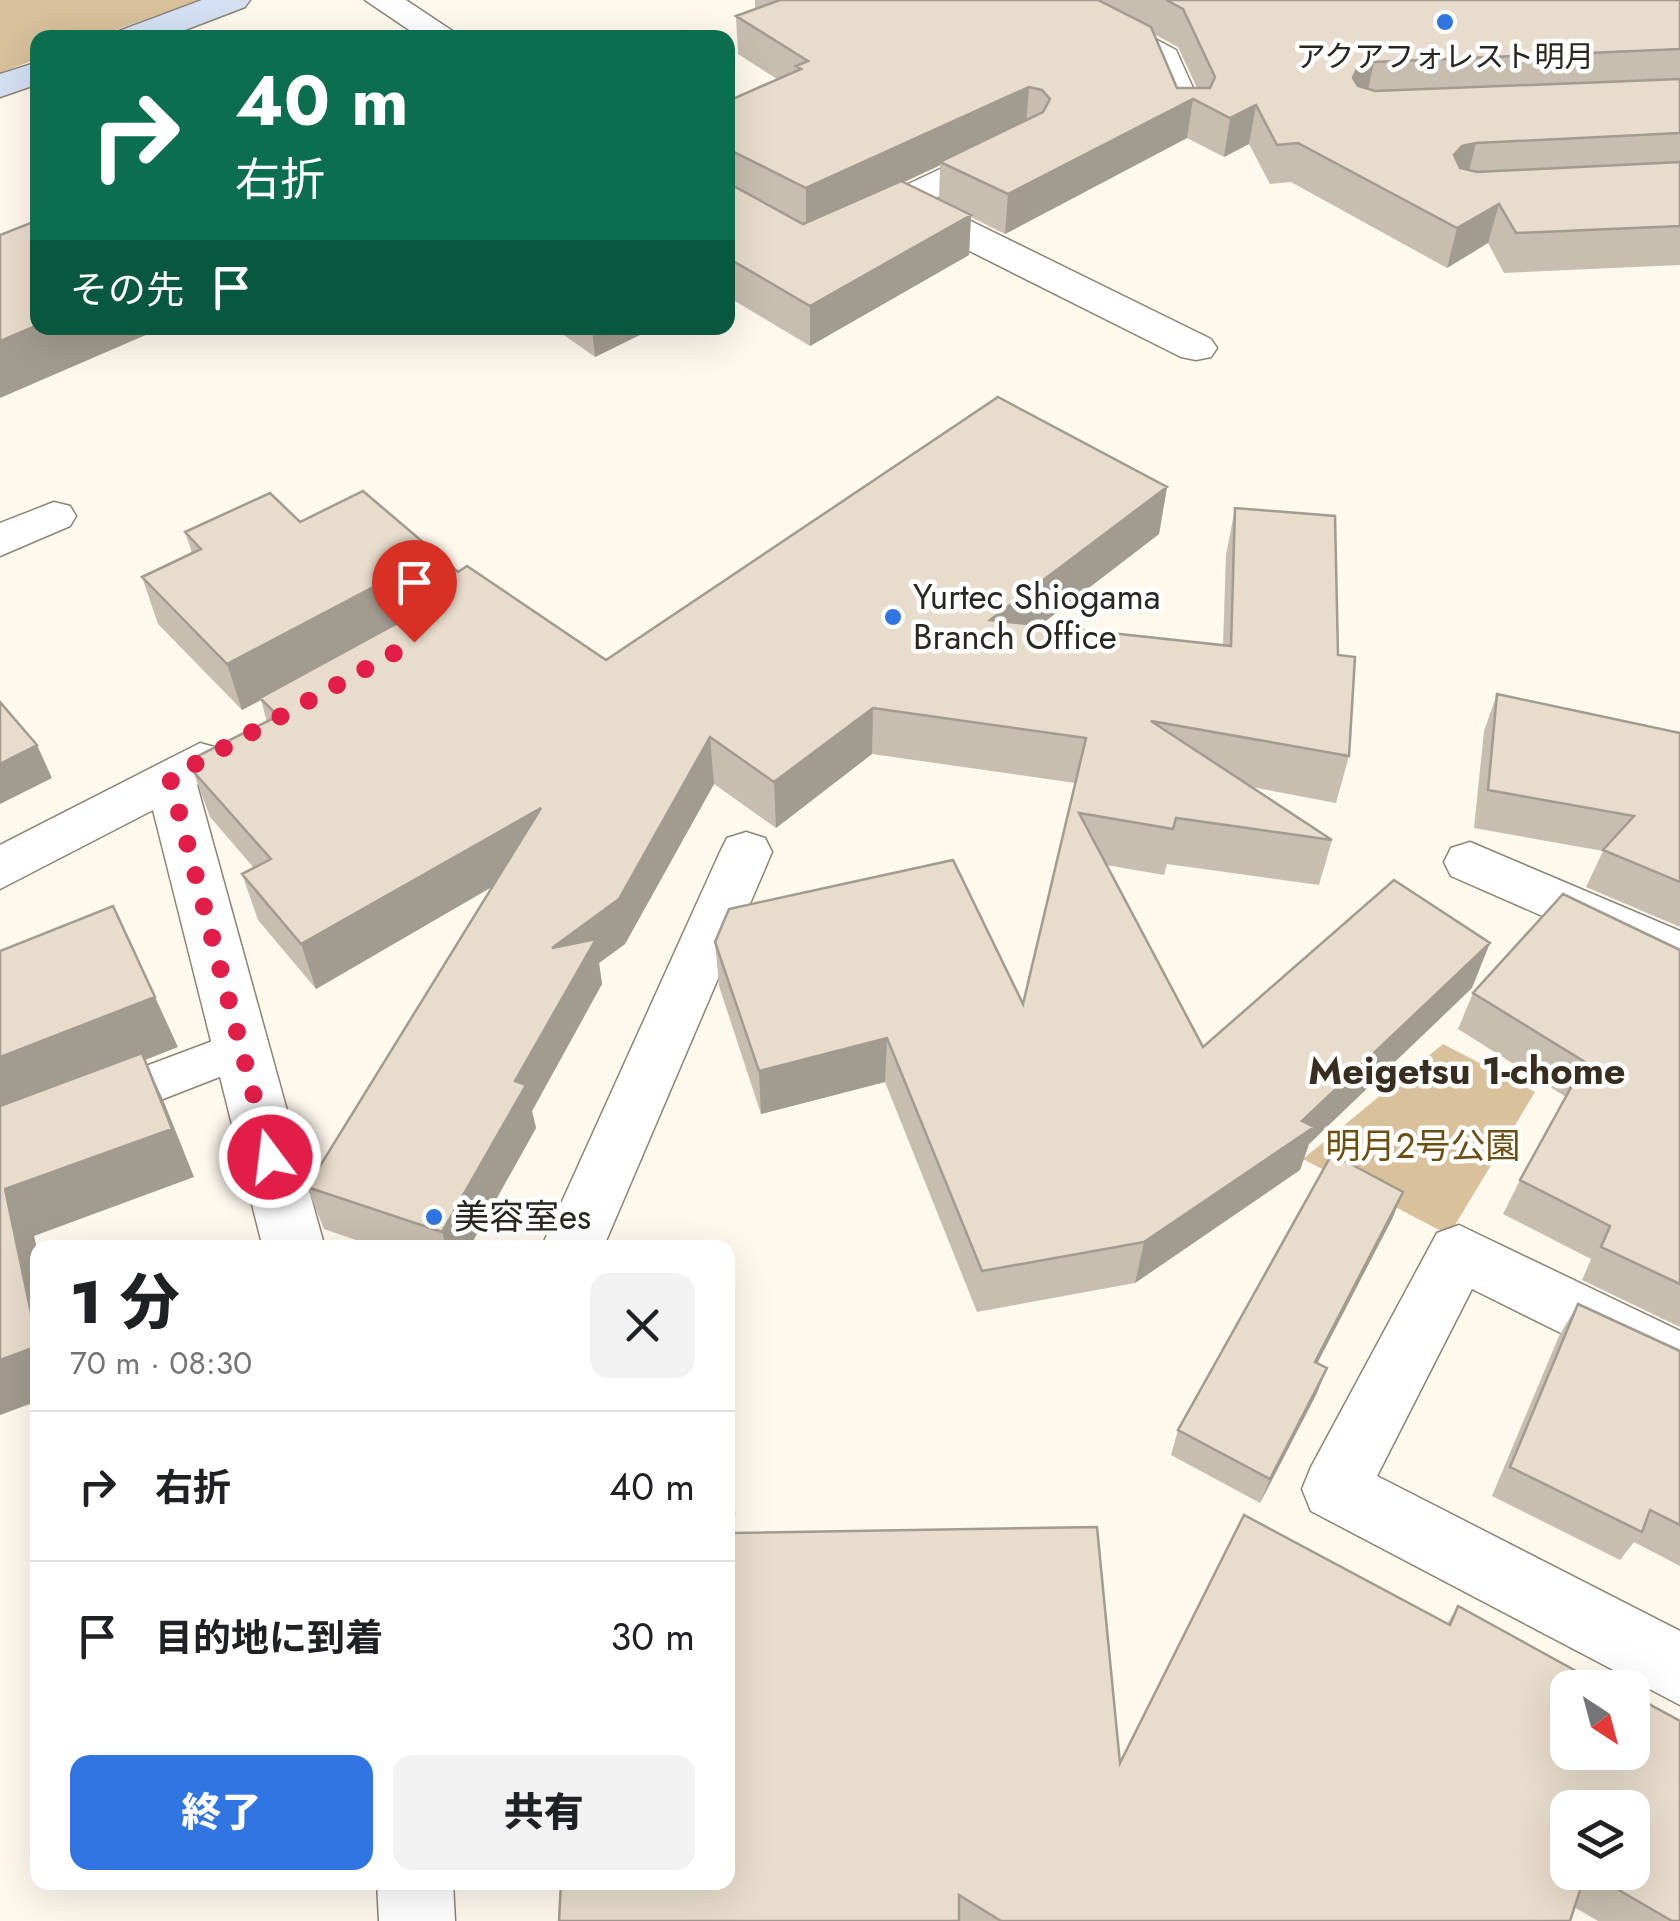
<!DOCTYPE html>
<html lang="ja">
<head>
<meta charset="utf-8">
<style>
	:root { --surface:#fff; --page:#f2f2f2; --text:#202124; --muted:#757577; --line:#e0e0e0; --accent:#3175e2 }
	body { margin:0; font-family:Jost,"Noto Sans JP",sans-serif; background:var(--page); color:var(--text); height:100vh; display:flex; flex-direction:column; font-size:38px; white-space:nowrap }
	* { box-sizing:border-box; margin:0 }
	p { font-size:32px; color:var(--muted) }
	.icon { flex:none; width:55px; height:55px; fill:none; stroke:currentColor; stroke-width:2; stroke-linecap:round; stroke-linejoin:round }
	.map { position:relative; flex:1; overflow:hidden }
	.panel { position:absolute; left:30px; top:1240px; width:705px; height:650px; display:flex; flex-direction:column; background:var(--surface); border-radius:20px; box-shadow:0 10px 40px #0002 }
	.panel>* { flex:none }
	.banner { position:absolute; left:30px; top:30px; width:705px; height:305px; border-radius:20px; box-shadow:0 10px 40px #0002; background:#0b6e4f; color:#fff; overflow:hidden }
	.needle { width:65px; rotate:144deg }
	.fabs { position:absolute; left:1550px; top:1670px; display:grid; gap:20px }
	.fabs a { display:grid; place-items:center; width:100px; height:100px; border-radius:20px; background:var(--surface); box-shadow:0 10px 40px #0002; font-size:50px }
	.pin { position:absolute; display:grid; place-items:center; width:85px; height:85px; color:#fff; margin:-102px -42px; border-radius:50% 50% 50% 0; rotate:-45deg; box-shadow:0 0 10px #0007 }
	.pin .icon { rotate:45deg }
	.me { position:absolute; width:110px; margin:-55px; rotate:345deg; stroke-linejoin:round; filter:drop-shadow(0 0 8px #0008) }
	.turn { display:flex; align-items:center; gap:35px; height:210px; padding:0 40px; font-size:45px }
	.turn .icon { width:130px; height:130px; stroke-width:2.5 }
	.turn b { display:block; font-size:70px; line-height:85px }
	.then { display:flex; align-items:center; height:95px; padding:0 40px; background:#0003; gap:20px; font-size:38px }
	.round { display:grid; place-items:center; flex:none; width:105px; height:105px; border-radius:20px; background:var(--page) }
	.summary { display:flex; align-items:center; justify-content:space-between; height:170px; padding:0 40px }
	h1 { font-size:60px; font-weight:800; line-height:75px }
	.button { display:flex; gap:20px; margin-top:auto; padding:20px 40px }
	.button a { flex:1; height:115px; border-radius:20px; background:var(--accent); color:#fff; font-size:40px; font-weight:800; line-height:115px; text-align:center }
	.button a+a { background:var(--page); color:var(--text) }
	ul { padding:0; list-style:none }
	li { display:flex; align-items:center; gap:30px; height:150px; padding:0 40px; border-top:2px solid var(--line) }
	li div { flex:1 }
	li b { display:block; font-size:38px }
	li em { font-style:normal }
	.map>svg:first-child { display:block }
</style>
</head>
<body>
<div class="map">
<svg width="1680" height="1921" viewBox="0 0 1680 1921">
	<rect width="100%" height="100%" fill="#fef8ed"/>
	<!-- green -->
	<path fill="#d8c19b" d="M0,0H199L96,37L38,38L37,59L0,73Z
		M1443,1044L1535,1092L1449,1235L1303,1159Z"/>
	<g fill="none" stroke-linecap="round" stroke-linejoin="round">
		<defs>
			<path id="lane" d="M242,1030L258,1036L265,1049L258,1062L99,1124L82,1118L75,1104L82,1090Z"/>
			<path id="street" d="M365,0H406L463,38H421Z
				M1040,0H1082L1176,50L1206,117L1201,125H1175L1149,63L1045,7Z
				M1004,139L1017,142L1022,150L1017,158L930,201L1211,339L1217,348L1211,357L1196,360L1181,357L900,216L805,260L791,256L728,218V191L806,232Z
				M54,502L70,506L76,516L70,526L0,556V523Z
				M200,743L218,748L225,761L218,774L197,785L325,1248H263L153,810L0,889V845Z
				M746,832L765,838L772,852L603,1248H541L720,852L727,838Z
				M1470,842L1680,931V976L1451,876L1444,862L1451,848Z
				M1459,1225L1680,1331V1392L1472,1289L1377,1476L1680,1631V1705L1311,1511L1302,1489L1311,1467L1437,1233Z
				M377,1882H453L455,1921H379Z"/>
			<path id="secondary" d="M202,0H250L245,7L164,38H114L119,31Z
				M38,62V84L0,97V74Z"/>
		</defs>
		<!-- lane casing -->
		<use href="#lane" stroke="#8e8474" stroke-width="3"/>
		<!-- street casing -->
		<use href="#street" stroke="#8e8474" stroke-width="3"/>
		<!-- secondary casing -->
		<use href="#secondary" stroke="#8e8474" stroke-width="3"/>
		<!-- lane -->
		<use href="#lane" fill="#fff" fill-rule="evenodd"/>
		<!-- street -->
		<use href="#street" fill="#fff" fill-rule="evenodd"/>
		<!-- secondary -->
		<use href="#secondary" fill="#d4e1f5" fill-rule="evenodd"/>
	</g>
	<!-- wall -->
	<path fill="#c8beaf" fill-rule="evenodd" d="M755,0H1680V265L1504,273L1488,243L1447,268L1291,182L1270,184L1249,144L1224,157L1187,138L1005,234L971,217L969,255L810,346L730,298L728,299V101L777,79L738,54L736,16L755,9ZM1154,34L1178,47L1197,88H1177ZM940,165L939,199L904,182L937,167Z
		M554,328H654L595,357Z
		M1167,487L1159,534L1040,625L1223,645L1226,555L1235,508L1338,655L1349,756L1336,803L1252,787L1332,840L1319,885L1167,864L1164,875L1106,865L1203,1047L1472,988L1309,1144L1300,1170L1135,1283L977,1312L885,1082L761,1114L719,986L715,942L1023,1004L1075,783L872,754L776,828L714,784L625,944L599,963L602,984L532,1111L536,1128L469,1248H379L324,1229L307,1187L493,886L316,989L258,920L242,874L254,868L210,817L193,771L267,722L261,700L242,710L158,624L142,577L192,553L185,532L300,522L458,572L606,660Z
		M1497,694L1680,733V927L1586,887L1603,851L1474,828L1484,731Z
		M1680,950V1327L1582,1280L1591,1259L1503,1214L1520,1180L1566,1097L1458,1029L1473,993Z
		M1403,1192L1392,1219L1317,1363V1393L1260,1503L1171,1455L1178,1430Z
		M1578,1304L1680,1351V1566L1634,1542L1620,1560L1492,1496L1559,1336Z
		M736,1533L1120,1763L1447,1624L1458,1606L1642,1706L1645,1702L1680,1921H1598L1574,1907L1570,1921H559Z"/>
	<!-- shaded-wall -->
	<path fill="#a29b8f" d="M1374,62L1366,100L1353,78L1358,66Z
		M1029,87L1026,125L940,162V165L806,228V188Z
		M1193,99L1187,138L1005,234L1008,194Z
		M1256,105L1249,144L1224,157L1230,118Z
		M1476,143L1466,182L1454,155L1462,146Z
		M1499,204L1488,243L1447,268L1457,228Z
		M971,215L969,255L810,346V306Z
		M728,258L730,298L728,299Z
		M38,325V328H162L0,398V341Z
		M592,328H654L595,357Z
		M1167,487L1159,534L987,666L990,620Z
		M403,576L413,622L396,627L242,710L227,664L385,581Z
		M873,708L872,754L776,828L774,782Z
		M710,737L714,784L625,944L599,963L602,984L532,1111L536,1128L469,1248H447L442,1232L515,1081L552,948Z
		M37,745L52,778L0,804V764Z
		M541,808L549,854L316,989L301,944Z
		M1490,943L1472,988L1309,1144L1300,1170L1135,1283L1144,1242L1302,1121Z
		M155,997L178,1047L145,1060L164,1102L194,1177L34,1236L38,1253V1342L5,1189L0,1126V1057Z
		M887,1038L885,1082L761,1114L759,1071Z
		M1403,1192L1392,1219L1305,1387L1315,1362Z
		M38,1346V1401L0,1415V1360Z
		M1327,1368L1317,1393L1260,1503L1270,1479Z"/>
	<!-- building -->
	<path fill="#e8ddcc" stroke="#a29b8f" stroke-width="2.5" d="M780,0H1098L1151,27L1177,88H1210L1215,77L1183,9L1166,0H1680V49L1374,62L1358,66L1353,78L1358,86L1375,91L1680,79V133L1476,143L1462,146L1454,155L1460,168L1477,172L1680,162V226L1516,233L1499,204L1457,228L1298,143L1277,145L1256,105L1230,118L1193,99L1008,194L940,162L1043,112L1050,99L1042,90L1029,87L806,188L728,149V101L801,69L796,66L808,61L736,16Z
		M901,181L971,215L810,306L728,258V183L803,224Z
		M38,220V325L0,341V235Z
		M998,397L1167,487L990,620L1231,646L1235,508L1335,516L1338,655L1355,657L1349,756L1151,721L1332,840L1176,818L1173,829L1079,813L1203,1047L1394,880L1490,943L1302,1121L1314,1127L1144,1242L982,1271L887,1038L759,1071L715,942L729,909L953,860L1023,1004L1086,738L873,708L774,782L710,737L619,899L552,948L596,939L515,1081L526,1085L442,1232L307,1187L541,808L301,944L242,874L271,859L193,771L190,760L278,716L260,698L423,609L431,597L422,581L403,576L385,581L227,664L142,577L201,549L185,532L270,493L300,522L363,491L458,572L467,566L606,660Z
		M1497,694L1680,733V882L1603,850L1634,816L1488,790Z
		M0,702L37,745L0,764Z
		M1563,894L1680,950V1284L1601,1247L1610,1226L1520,1180L1585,1062L1473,993Z
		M113,906L155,997L0,1057V951Z
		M142,1053L172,1129L5,1189L38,1346L0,1360V1106Z
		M1332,1154L1403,1192L1315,1362L1327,1368L1270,1479L1178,1430Z
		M1578,1304L1680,1351V1525L1650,1510L1642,1532L1510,1467Z
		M728,1513H734L733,1533L1097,1527L1120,1763L1244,1515L1450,1625L1458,1606L1607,1688H1568V1752H1632V1701L1644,1707L1645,1702L1680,1721V1921H1672L1588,1872H1632V1808H1568V1872H1586L1570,1921H1001L959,1895V1921H559L561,1882H728Z"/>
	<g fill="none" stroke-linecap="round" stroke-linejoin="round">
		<!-- route -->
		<path stroke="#e11d48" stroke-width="18" stroke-dasharray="0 32.4" d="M270,1157L170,778L414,642"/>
	</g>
	<!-- markers -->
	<g fill="#3175e2" stroke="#fff" stroke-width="4">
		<circle cx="1445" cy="22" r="10"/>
		<circle cx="893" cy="617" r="10"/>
		<circle cx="434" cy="1217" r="10"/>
	</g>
	<g text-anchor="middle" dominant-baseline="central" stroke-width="9" stroke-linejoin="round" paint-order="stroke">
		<!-- far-poi labels -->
		<g font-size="30" fill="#2a2620" stroke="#fff">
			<text x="1445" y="56">アクアフォレスト明月</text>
		</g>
		<!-- poi labels -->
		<g font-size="35" fill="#2a2620" stroke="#fff" text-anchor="start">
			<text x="913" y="597">Yurtec Shiogama<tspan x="913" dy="40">Branch Office</tspan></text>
			<text x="454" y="1217">美容室es</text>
		</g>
		<!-- park labels -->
		<g font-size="35" fill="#6d4f11" stroke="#fff">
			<text x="1423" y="1146">明月2号公園</text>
		</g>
		<!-- neighbourhood labels -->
		<g font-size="38" font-weight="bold" fill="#372e20" stroke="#fff">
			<text x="1467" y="1070">Meigetsu 1-chome</text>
		</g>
	</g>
</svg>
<div class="fabs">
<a><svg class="needle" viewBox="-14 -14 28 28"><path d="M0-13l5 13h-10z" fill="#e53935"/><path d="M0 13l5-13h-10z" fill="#757577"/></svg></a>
<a><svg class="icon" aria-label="layers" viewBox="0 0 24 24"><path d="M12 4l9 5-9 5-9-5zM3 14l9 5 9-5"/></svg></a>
</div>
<div class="pin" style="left:414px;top:642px;background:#d93025"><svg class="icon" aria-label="arrive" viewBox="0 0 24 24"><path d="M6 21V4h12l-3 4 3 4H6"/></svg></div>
<svg class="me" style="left:270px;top:1157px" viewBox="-20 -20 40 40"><circle r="17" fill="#e11d48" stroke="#fff" stroke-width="3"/><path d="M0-11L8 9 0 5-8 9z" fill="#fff"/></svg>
<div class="banner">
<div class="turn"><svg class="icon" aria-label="right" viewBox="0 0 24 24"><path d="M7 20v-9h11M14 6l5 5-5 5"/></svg><div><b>40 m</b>右折</div></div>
<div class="then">その先<svg class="icon" aria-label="arrive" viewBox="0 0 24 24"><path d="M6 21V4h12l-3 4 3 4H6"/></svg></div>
</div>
<section class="panel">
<div class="summary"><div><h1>1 分</h1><p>70 m · 08:30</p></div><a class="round"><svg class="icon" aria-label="close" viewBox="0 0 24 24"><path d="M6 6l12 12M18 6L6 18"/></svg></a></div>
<ul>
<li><svg class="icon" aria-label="right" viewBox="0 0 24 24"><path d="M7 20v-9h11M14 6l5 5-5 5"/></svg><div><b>右折</b></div><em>40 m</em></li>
<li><svg class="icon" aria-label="arrive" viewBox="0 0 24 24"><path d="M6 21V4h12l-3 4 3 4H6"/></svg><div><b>目的地に到着</b></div><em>30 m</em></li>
</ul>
<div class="button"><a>終了</a><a>共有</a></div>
</section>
</div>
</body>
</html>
